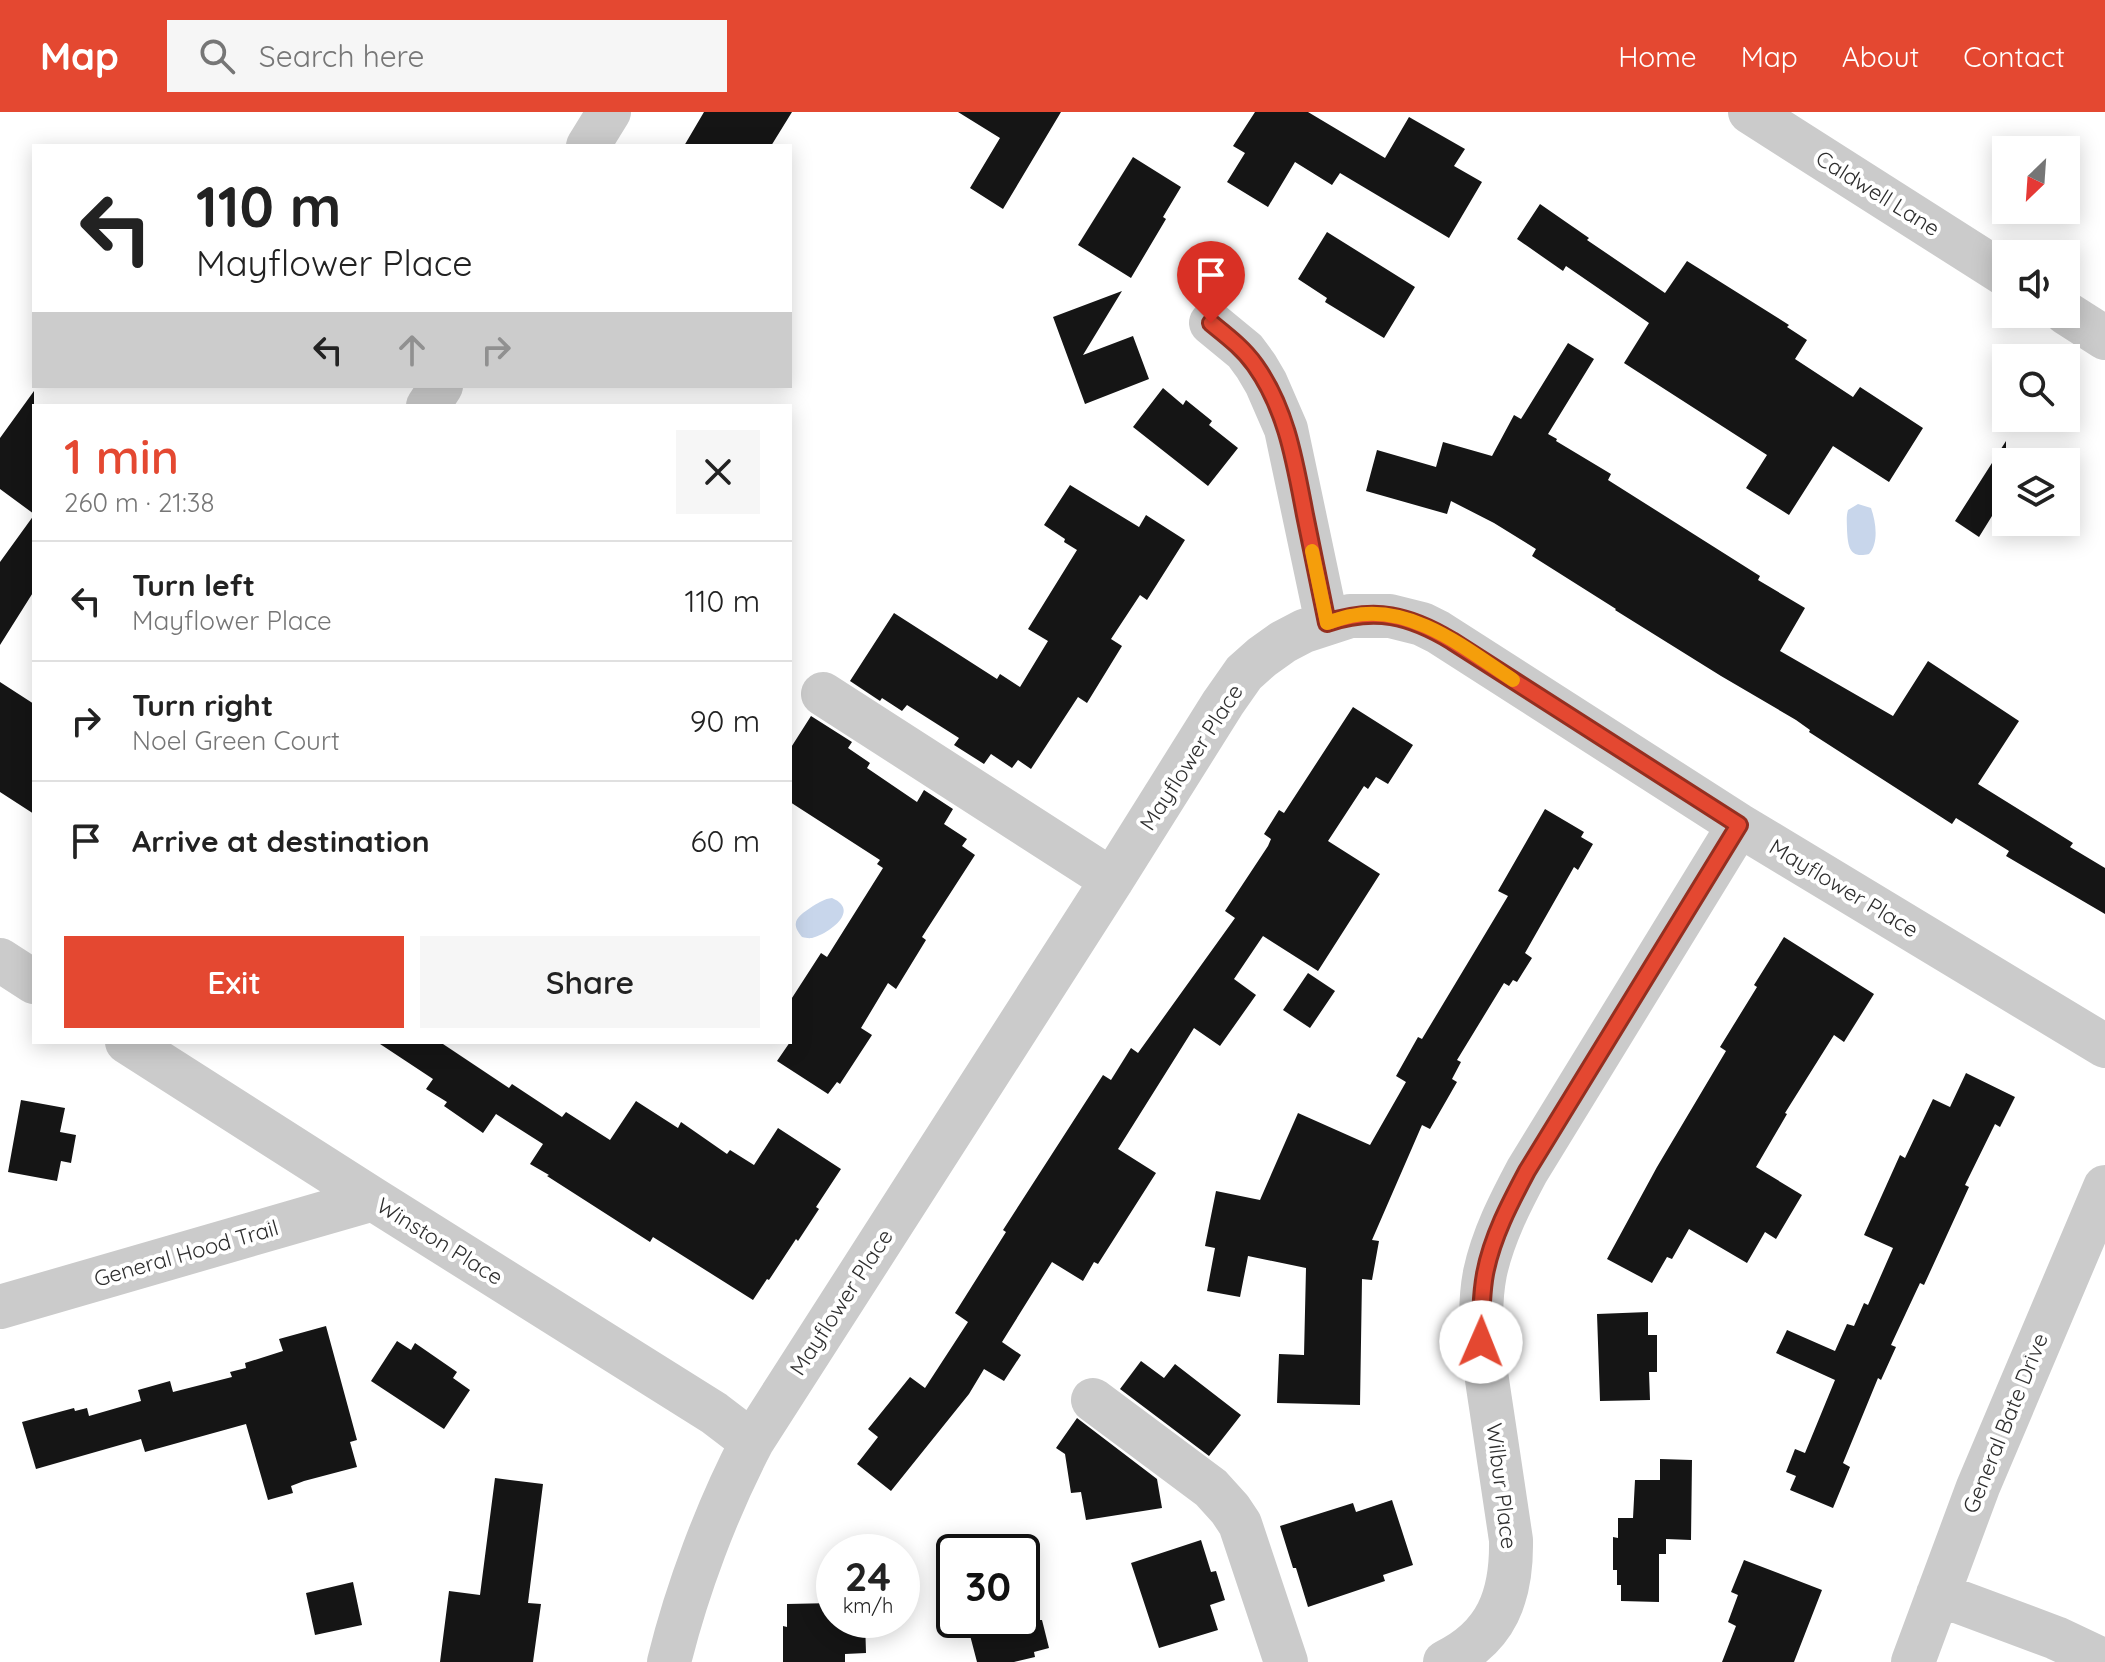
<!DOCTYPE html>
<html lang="en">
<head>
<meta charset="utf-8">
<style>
	:root { --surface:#fff; --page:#f6f6f6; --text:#222; --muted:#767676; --line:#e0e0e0; --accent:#e44831 }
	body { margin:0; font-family:Quicksand,sans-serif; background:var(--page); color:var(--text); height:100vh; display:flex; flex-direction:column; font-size:30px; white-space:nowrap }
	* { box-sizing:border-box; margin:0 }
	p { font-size:26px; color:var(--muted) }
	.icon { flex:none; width:44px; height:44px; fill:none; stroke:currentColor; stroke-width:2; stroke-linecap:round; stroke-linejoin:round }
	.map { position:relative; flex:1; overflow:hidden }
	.details { position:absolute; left:32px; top:292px; width:760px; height:640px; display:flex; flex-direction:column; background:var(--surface); border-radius:0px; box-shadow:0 4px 20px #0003 }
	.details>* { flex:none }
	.top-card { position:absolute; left:32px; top:32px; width:760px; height:244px; border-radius:0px; box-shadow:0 4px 20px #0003; background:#fff; color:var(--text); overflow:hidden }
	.needle { width:52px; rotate:205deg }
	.controls { position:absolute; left:1992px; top:24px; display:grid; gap:16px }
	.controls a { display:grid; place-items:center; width:88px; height:88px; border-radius:0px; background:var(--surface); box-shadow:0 4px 20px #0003; font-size:40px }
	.speed { position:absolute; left:816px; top:1422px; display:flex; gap:16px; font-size:40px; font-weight:700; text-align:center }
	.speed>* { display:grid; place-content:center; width:104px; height:104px; border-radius:50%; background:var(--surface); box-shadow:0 4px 20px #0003; line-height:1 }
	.speed small { font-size:20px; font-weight:400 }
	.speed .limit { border:4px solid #111; border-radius:12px; background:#fff; color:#111 }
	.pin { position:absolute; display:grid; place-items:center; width:68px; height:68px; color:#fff; margin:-82px -34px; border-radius:50% 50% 50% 0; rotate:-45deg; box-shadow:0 0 8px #0007 }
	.pin .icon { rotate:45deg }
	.me { position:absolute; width:88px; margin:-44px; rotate:1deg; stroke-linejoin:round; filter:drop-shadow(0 0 6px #0008) }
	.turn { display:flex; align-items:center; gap:28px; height:168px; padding:0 32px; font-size:36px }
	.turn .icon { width:104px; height:104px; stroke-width:2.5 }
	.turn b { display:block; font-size:56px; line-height:68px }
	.lanes { display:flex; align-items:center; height:76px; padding:0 32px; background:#0003; justify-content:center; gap:40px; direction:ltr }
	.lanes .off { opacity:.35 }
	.round { display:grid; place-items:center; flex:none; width:84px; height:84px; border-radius:0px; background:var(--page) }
	.headline { display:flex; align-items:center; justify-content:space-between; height:136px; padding:0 32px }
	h1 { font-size:48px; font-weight:600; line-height:60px; color:var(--accent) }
	.primary-button { display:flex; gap:16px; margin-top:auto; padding:16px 32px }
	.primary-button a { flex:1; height:92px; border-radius:0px; background:var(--accent); color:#fff; font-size:32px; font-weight:600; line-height:92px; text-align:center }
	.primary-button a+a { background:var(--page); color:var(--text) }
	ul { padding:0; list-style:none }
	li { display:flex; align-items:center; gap:24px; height:120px; padding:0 32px; border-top:2px solid var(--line) }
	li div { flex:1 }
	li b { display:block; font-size:30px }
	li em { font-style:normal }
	header { display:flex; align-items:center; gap:48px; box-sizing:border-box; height:112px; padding:0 40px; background:var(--accent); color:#fff }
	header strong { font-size:38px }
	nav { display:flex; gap:44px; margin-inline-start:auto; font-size:28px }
	.search { width:560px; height:72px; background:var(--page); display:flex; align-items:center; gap:20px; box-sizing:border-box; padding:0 28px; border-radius:0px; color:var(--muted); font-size:30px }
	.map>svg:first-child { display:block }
</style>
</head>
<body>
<header>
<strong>Map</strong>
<div class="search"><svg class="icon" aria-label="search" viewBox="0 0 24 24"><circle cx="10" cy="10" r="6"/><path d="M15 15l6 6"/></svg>Search here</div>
<nav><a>Home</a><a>Map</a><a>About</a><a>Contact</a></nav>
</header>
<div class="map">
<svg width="2105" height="1550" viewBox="0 0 2105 1550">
	<rect width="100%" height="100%" fill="#fff"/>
	<!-- water -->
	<path fill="#c8d6eb" d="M1858,392L1871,396C1876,410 1879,431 1869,442C1849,447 1848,434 1847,418C1847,410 1846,405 1848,398Z
		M832,786C860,798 831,820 815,825C810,827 807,826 802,825C788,809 800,803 813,794C820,790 824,787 832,786Z"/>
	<!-- building -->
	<path fill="#151515" d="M704,0H792L771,34H684Z
		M958,0H1061L1003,97L970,76L1000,26Z
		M1255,0H1308L1385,46L1409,5L1465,37L1454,54L1482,70L1449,126L1340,61L1332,73L1295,50L1268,95L1227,70L1245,41L1233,34Z
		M1133,45L1181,75L1163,105L1166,107L1131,166L1078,133Z
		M1540,92L1589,126L1587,128L1665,181L1687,149L1789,213L1787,215L1807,228L1795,247L1853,285L1860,275L1923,316L1889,370L1833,334L1789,403L1746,376L1767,343L1624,251L1649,211L1566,154L1563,159L1517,127Z
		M1327,120L1415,175L1384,226L1325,190L1327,186L1298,167Z
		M1122,179L1083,243L1133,224L1149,267L1085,292L1053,205Z
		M1568,231L1594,247L1548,322L1557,327L1556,329L1611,362L1608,368L1760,464L1758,468L1805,496L1780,539L1893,604L1928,549L2019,609L1978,672L2073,731L2070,735L2105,756V802L2006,744L2009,739L1956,706L1952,712L1809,620L1810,618L1796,608L1721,564L1615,498L1616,497L1532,444L1536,437L1494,411L1451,389L1447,402L1366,379L1377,338L1436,355L1443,330L1492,344L1514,303L1521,307Z
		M1163,276L1183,293L1186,288L1212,309L1209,313L1238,336L1208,374L1133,315Z
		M34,279V402L0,377V326Z
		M2006,329V414L1992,404L1979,425L1955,409Z
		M1070,373L1139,415L1146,403L1185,428L1147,488L1140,483L1111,527L1122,534L1087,591L1078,585L1031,657L1018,648L1012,656L991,642L984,652L954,633L959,626L907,593L902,599L882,586L880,589L850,569L894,501L997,567L1000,562L1020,575L1048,529L1028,517L1077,438L1064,430L1065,427L1044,413Z
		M34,403V479L0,533V450Z
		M0,570L34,592V702L0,680Z
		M1353,595L1413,633L1388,672L1376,665L1368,677L1364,674L1328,729L1380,762L1318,859L1263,824L1234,867L1256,883L1220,934L1194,916L1118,1037L1156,1061L1098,1152L1094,1150L1083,1169L1052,1150L1002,1230L1021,1243L1004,1269L984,1257L969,1282L891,1379L857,1352L878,1325L868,1317L910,1265L925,1276L968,1210L955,1201L1006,1120L1003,1118L1103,963L1111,968L1131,936L1138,941L1235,806L1225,799L1268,734L1271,727L1264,722L1279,698L1284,701Z
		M811,604L852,630L848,636L870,651L867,656L917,690L924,678L953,697L944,712L967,727L962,734L975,743L922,825L926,828L896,877L888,871L861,916L872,923L840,972L837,970L828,982L777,949L790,930V889L821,841L827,845L883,756L877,752L880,748L790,690V637Z
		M1545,697L1584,720L1581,725L1593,732L1578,758L1574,755L1525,841L1532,846L1517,870L1513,868L1509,874L1504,871L1457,948L1461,950L1452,967L1457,970L1430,1017L1422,1013L1372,1128L1379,1129L1372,1168L1362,1167L1360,1293L1277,1291L1279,1242L1304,1243L1306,1156L1248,1144L1240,1185L1207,1179L1215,1136L1205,1134L1216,1079L1260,1088L1298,1001L1370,1033L1406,970L1396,964L1418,925L1422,927L1508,784L1498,779Z
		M1784,825L1874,882L1844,930L1834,923L1785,1001L1787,1002L1756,1055L1802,1083L1776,1127L1765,1120L1747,1151L1689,1117L1672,1147L1667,1145L1652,1171L1607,1147L1657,1055L1726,939L1720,935L1757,875L1754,873Z
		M1308,861L1335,879L1310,916L1283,898Z
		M377,930H440L509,976L512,972L562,1005L566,1000L610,1028L636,989L678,1016L681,1010L727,1042L730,1038L754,1053L778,1016L841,1057L816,1095L819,1097L798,1129L796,1127L769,1168L767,1167L753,1188L653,1125L650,1130L547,1064L549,1063L530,1052L543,1032L496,1002L483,1021L444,994L447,990L426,977L433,967Z
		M1966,961L2015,985L2000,1015L1995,1012L1965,1073L1969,1075L1924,1173L1920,1171L1891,1233L1896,1235L1881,1268L1878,1266L1843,1351L1850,1355L1833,1396L1790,1378L1796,1364L1786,1360L1795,1337L1805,1341L1835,1268L1776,1241L1787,1218L1835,1239L1847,1212L1854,1214L1864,1191L1868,1193L1893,1136L1864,1123L1900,1043L1905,1046L1933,987L1950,995Z
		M21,988L65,996L60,1020L76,1023L71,1051L61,1049L57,1069L8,1060Z
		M1648,1200V1223H1657V1260H1649L1650,1288L1600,1289L1597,1202Z
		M326,1214L357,1328L350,1330L357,1355L304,1369L291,1374L293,1381L268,1388L246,1312L145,1340L141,1327L36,1357L22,1310L74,1296L75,1299L87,1296L89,1304L141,1289L138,1278L170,1269L173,1280L232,1265L230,1260L246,1256L245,1251L283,1239L279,1227Z
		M397,1229L411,1238L415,1231L457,1260L453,1266L470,1278L444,1317L371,1269Z
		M1141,1249L1164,1266L1175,1252L1241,1303L1209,1344L1120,1277Z
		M1077,1306L1157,1367L1162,1396L1086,1408L1081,1380L1071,1381L1065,1342L1056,1336Z
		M1660,1347L1692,1348L1691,1428L1666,1427V1442H1659V1490L1621,1489V1473H1617V1458H1613V1425L1618,1426V1406H1633L1635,1368H1660Z
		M495,1366L543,1372L528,1491L541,1492L533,1550H440L449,1479L480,1483Z
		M1392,1388L1413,1453L1383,1463L1385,1469L1308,1495L1296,1456H1293L1280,1414L1353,1391L1356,1400Z
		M1201,1428L1211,1460L1216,1459L1225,1488L1210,1493L1218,1518L1159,1536L1131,1451Z
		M1744,1448L1822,1478L1794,1550H1722L1736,1514L1728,1510L1738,1483L1731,1480Z
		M353,1470L362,1513L315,1523L306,1481Z
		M834,1491V1508H865L866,1541L845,1542V1550H783V1514L787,1515V1492Z
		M966,1508H1042L1049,1536L1034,1540L1035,1545L1014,1550H977Z"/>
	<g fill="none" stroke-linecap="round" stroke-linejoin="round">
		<!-- minor -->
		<path stroke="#cbcbcb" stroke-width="44" d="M1750,0L2006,163
			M588,34L609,0
			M2066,201L2105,226
			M1211,211L1245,239L1256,254L1266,271L1286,317L1327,511
			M428,294L441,274
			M823,582L1112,768
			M0,848L34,870
			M127,930L373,1087L714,1301L752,1330
			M0,1195L373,1087
			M1093,1288L1211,1376L1230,1397L1240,1412L1286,1550
			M1938,1482L2056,1526L2105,1549
			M669,1550C687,1477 717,1397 752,1330L1112,768L1223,591L1244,561L1262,545L1283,530L1304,519L1350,504H1390L1422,512L1438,520L1739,713L2105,934
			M1445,1550C1497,1525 1512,1484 1511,1428C1505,1386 1498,1343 1492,1301C1485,1254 1476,1207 1485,1161C1493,1124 1510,1091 1527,1059L1739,713
			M1913,1550L1978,1375L2105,1075"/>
	</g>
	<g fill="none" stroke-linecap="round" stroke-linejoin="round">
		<defs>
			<path id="route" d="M1211,211C1227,224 1243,236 1255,253C1287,298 1295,351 1305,403C1312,439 1320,475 1327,511C1375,495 1409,503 1452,529L1739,713L1527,1059C1510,1091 1492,1125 1485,1162C1481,1184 1481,1207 1481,1230"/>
		</defs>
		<!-- route casing -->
		<use href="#route" stroke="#942f20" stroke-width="20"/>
		<!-- route -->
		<use href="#route" stroke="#e44831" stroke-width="14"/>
		<!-- slow -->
		<path stroke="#f59e0b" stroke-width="14" d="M1312,439L1327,511C1335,509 1343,505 1351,504C1411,491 1466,537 1513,568"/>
	</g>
	<g text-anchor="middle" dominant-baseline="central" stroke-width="8" stroke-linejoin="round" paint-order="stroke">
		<!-- street labels -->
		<g font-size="22" fill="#2e2e2e" stroke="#fff">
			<text transform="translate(1878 81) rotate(32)">Caldwell Lane</text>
			<text transform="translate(1191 645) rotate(-57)">Mayflower Place</text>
			<text transform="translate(1844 776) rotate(31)">Mayflower Place</text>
			<text transform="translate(440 1129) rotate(32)">Winston Place</text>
			<text transform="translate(186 1141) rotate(-16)">General Hood Trail</text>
			<text transform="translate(841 1190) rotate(-57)">Mayflower Place</text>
			<text transform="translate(2005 1311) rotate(-68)">General Bate Drive</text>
			<text transform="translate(1502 1374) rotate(83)">Wilbur Place</text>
		</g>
	</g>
</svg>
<div class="controls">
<a><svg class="needle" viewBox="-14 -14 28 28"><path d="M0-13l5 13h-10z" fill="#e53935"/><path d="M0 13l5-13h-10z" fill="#767676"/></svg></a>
<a><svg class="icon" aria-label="sound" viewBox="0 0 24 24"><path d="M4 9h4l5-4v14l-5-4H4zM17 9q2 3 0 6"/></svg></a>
<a><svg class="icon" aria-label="search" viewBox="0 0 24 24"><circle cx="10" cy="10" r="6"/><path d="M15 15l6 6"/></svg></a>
<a><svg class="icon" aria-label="layers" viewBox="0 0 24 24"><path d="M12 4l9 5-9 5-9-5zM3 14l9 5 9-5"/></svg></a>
</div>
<div class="speed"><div>24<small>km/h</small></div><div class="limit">30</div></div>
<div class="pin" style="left:1211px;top:211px;background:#d93025"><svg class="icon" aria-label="arrive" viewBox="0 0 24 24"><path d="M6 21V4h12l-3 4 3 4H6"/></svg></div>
<svg class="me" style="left:1481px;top:1230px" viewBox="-20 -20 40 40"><circle r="19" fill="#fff"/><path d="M0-13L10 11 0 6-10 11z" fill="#e44831"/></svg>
<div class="top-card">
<div class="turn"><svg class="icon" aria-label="left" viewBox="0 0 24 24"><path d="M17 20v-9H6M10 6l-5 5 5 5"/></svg><div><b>110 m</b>Mayflower Place</div></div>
<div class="lanes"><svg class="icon" aria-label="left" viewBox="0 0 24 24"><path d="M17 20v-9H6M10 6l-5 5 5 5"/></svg><svg class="icon off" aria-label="ahead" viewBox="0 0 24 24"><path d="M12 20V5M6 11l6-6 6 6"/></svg><svg class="icon off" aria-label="right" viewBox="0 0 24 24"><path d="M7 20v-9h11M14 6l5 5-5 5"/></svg></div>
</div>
<section class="details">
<div class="headline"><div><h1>1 min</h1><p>260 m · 21:38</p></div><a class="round"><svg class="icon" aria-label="close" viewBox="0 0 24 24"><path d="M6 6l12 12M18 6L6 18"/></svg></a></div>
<ul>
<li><svg class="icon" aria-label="left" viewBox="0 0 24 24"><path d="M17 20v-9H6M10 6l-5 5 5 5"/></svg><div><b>Turn left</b><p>Mayflower Place</p></div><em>110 m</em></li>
<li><svg class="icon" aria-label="right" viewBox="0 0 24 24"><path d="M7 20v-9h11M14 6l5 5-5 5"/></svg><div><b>Turn right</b><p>Noel Green Court</p></div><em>90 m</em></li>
<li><svg class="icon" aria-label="arrive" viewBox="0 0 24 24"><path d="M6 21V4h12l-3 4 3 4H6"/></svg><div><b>Arrive at destination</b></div><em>60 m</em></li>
</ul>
<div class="primary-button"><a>Exit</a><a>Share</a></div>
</section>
</div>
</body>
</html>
